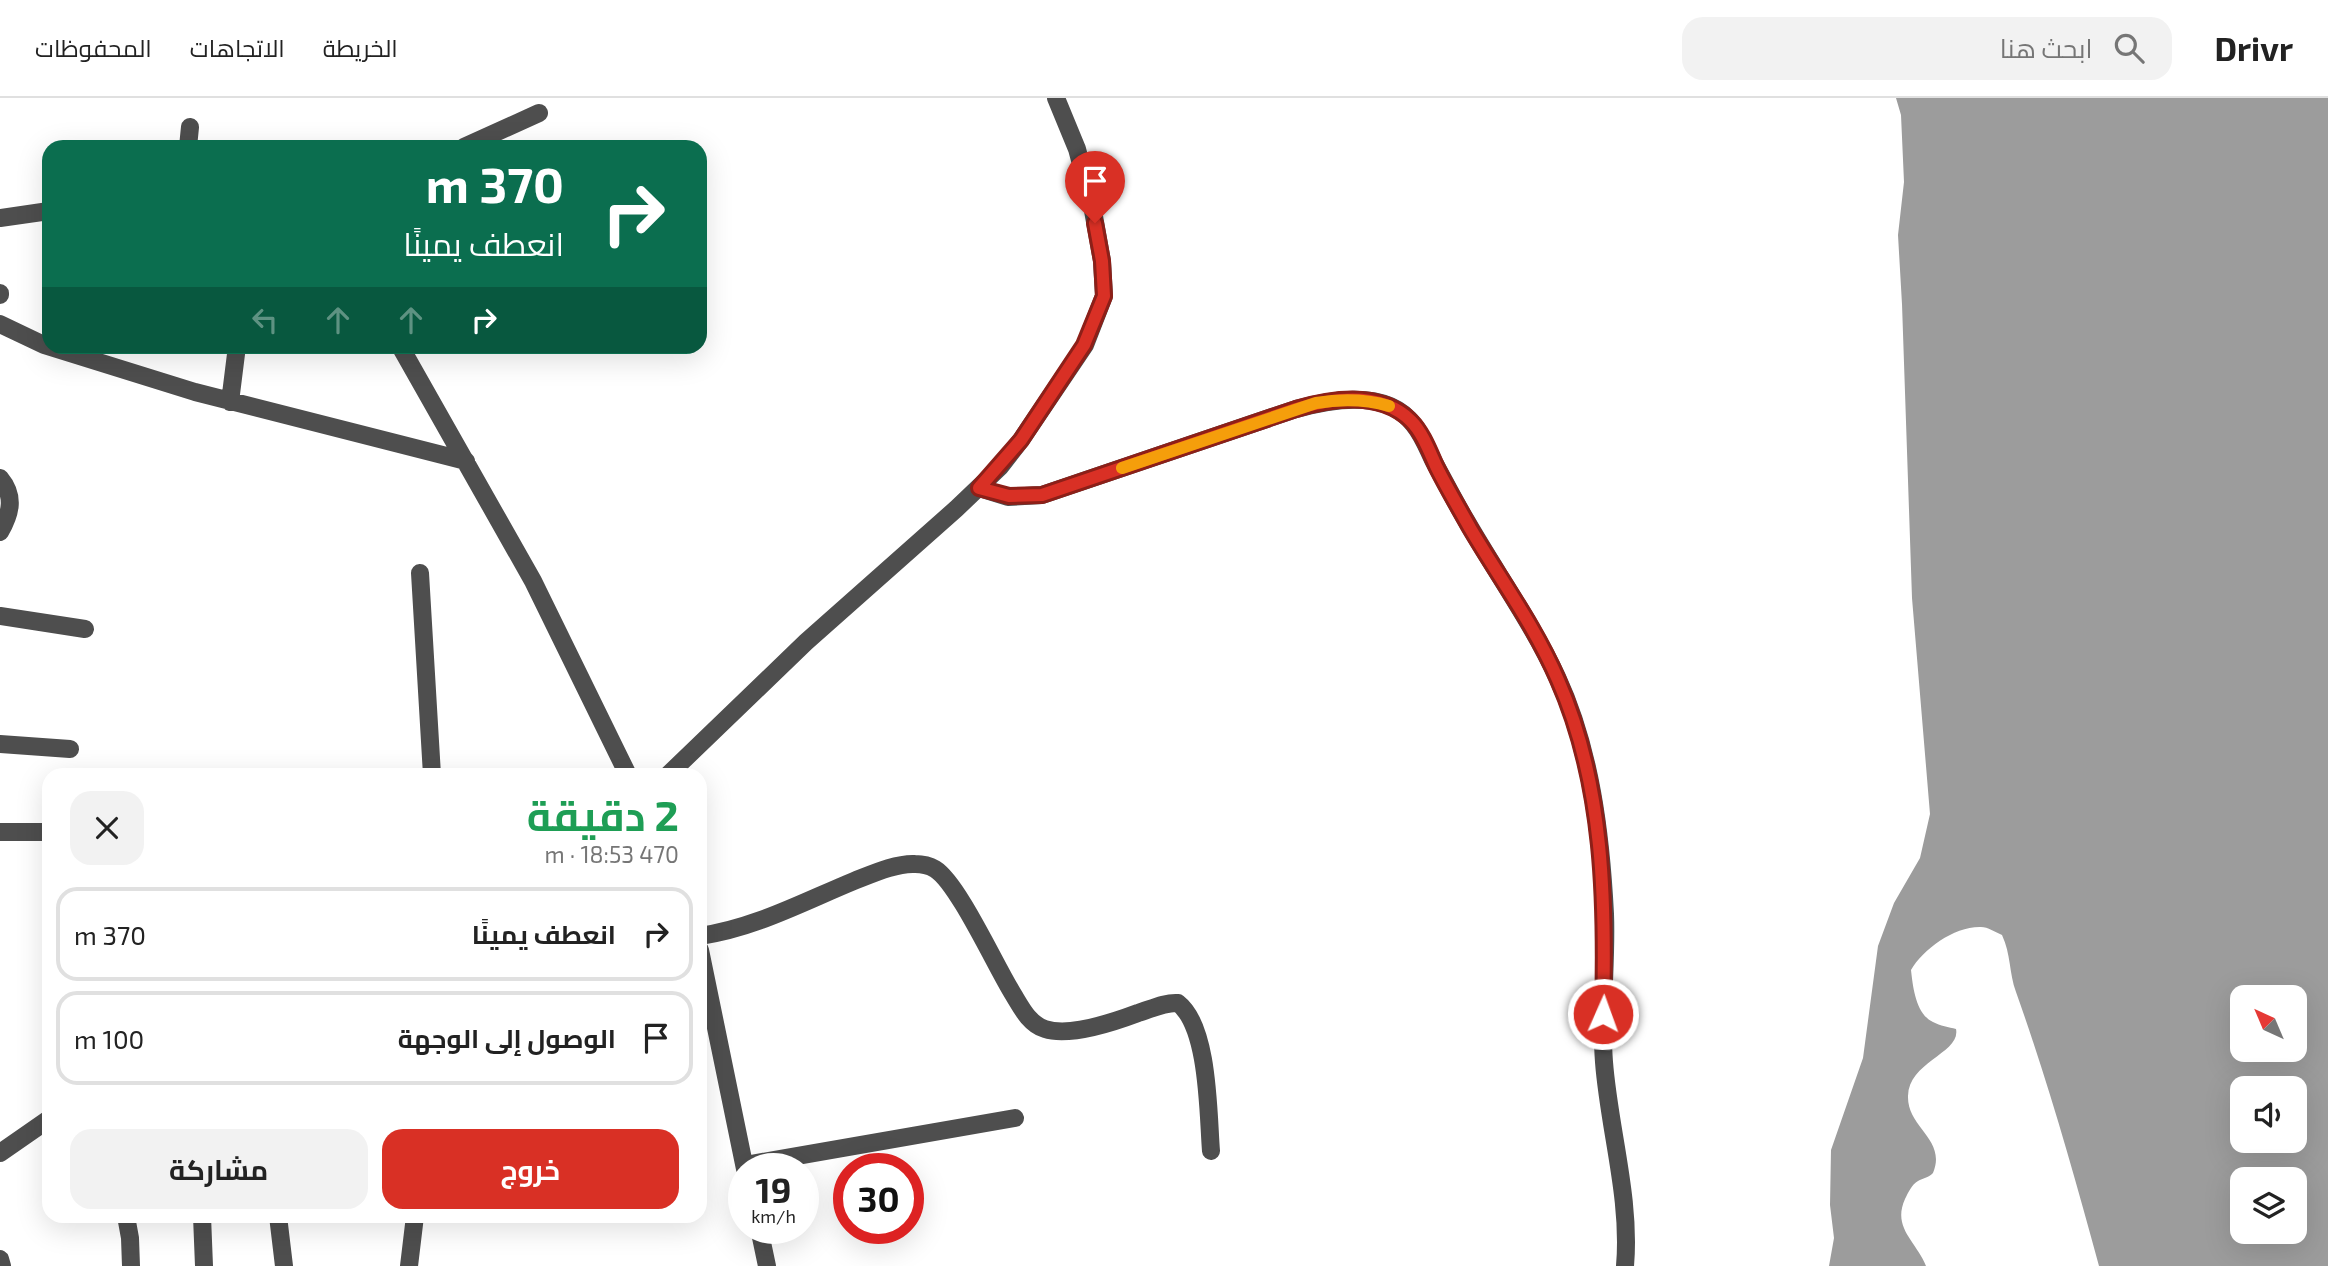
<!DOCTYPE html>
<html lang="ar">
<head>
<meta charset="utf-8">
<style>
	:root { --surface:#fff; --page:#f2f2f2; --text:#222; --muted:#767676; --line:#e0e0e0; --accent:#d93025 }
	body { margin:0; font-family:"Exo 2",Cairo,sans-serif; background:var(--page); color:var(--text); direction:rtl; height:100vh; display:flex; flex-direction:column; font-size:26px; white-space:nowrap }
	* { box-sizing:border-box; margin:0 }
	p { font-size:23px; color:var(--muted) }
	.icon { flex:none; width:38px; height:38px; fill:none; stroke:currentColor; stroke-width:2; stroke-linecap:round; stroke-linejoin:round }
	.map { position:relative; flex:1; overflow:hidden; direction:ltr }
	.sheet { position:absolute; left:42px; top:670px; width:665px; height:455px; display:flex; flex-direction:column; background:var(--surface); border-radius:21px; box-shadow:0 7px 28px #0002; direction:rtl }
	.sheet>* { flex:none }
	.top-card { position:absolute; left:42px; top:42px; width:665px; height:214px; border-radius:21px; box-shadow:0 7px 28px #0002; direction:rtl; background:#0b6e4f; color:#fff; overflow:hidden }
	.needle { width:46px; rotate:316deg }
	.tools { position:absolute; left:2230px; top:887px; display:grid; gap:14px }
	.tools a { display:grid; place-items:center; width:77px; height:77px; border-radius:14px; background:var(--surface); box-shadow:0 7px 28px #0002; font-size:35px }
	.speed { position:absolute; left:728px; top:1055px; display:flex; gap:14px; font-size:35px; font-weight:700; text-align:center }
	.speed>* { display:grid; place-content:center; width:91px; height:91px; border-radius:50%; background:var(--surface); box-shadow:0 7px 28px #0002; line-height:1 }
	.speed small { font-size:18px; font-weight:400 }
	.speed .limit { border:10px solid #d22; background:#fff; color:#111 }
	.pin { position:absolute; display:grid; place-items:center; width:60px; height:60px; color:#fff; margin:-72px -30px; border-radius:50% 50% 50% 0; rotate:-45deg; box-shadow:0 0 7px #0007 }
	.pin .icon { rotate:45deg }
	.me { position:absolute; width:77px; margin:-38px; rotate:2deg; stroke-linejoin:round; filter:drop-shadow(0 0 5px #0008) }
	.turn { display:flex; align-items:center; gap:24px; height:147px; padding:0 28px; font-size:32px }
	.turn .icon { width:91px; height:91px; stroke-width:2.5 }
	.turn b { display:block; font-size:49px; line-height:60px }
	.lanes { display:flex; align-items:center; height:66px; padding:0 28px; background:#0003; justify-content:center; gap:35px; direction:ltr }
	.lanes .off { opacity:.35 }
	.round { display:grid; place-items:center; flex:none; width:74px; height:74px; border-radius:21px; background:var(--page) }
	.overview { display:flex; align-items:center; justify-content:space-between; height:119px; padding:0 28px }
	h1 { font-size:42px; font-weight:700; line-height:52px; color:#1e9e55 }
	.primary-button { display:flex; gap:14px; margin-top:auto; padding:14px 28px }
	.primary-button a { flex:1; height:80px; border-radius:21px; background:var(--accent); color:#fff; font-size:28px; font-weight:700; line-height:80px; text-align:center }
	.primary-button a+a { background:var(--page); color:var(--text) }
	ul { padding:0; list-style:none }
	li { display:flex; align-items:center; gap:21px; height:94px; margin:0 14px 10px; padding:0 14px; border:4px solid var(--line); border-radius:21px }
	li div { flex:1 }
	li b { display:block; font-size:26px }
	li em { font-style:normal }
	header { display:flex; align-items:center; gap:42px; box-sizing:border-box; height:98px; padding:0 35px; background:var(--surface); border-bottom:2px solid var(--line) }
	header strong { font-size:33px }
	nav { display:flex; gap:38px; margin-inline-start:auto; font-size:24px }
	.search { width:490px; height:63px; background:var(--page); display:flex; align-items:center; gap:18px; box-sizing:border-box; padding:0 24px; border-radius:21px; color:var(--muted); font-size:26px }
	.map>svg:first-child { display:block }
</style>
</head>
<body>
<header>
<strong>Drivr</strong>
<div class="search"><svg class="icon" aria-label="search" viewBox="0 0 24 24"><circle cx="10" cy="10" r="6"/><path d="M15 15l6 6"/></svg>ابحث هنا</div>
<nav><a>الخريطة</a><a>الاتجاهات</a><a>المحفوظات</a></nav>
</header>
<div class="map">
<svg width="2328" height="1168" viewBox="0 0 2328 1168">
	<rect width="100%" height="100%" fill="#fff"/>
	<!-- water -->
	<path fill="#9c9c9c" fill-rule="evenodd" d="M1896,0H2328V1168H2099C2074,1076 2048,984 2016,894C2009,875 2011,856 2002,837C1995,834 1988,829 1981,829C1955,828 1923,851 1911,872C1913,890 1916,916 1933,924C1940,928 1949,929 1956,931C1961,955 1909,963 1908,998C1907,1030 1947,1041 1933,1075C1928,1080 1923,1080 1918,1083C1912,1086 1908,1095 1905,1101C1892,1130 1916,1143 1926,1168H1829L1834,1140L1830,1107L1831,1052L1863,960L1878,848L1894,805L1920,760L1930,716L1912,500L1902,206L1898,137L1904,84L1901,17ZM2242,900H2294V952H2242ZM2242,990H2294V1043H2242ZM2242,1082H2294V1134H2242Z"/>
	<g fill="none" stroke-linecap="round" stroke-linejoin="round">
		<!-- minor -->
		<path stroke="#4e4e4e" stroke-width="18" d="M188,49L190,29
			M464,49L539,15
			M0,120L49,113
			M0,195V197
			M0,226L44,247L195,294L466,363
			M400,248L533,483L628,677
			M230,304L237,248
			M0,380C15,398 11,415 0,434
			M979,390L1008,399L1042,397L1296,311C1332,301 1388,291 1414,327C1423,338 1428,352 1434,364C1445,384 1455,404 1467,424C1497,476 1532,525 1557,579C1591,652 1601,737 1605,816C1607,865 1600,914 1604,964C1609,1031 1631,1100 1625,1168
			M420,475L432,677
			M0,518L85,531
			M0,646L70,651
			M668,677L806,544L956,411L1000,369L1021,342L1085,247L1104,198L1102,163L1092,107L1077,51L1056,0
			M0,734H49
			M700,838C755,830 803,804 854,783C872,776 896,765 915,766C921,766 930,768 935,771C958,785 996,869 1013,896C1021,909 1029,926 1045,931C1069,939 1114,924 1138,915C1151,911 1165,904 1178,905C1209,929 1208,1016 1211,1053
			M700,852L745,1071
			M0,1055L49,1021
			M745,1067L1015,1020
			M126,1118L130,1140L131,1168
			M202,1118L204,1168
			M278,1118L284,1168
			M759,1130L767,1168
			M0,1161L2,1168
			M409,1168L415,1118"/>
	</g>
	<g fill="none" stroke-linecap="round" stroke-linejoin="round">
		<defs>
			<path id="route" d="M1095,125L1102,163L1104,198L1084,247L1021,342L979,390L1009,398L1042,397L1296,311C1333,300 1381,293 1411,323C1423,335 1430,355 1437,370C1447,390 1459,410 1470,430C1500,481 1535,528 1558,582C1604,686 1606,804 1603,916"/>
		</defs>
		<!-- route casing -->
		<use href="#route" stroke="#8d1f18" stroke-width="18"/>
		<!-- route -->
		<use href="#route" stroke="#d93025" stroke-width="12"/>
		<!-- slow -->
		<path stroke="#f59e0b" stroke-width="12" d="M1122,370L1316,305C1341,301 1365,301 1389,308"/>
	</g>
</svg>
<div class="tools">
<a><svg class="needle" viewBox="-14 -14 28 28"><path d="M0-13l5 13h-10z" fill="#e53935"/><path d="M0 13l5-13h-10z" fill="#767676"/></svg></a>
<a><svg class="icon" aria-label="sound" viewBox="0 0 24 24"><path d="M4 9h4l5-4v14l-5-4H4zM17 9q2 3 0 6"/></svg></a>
<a><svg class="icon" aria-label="layers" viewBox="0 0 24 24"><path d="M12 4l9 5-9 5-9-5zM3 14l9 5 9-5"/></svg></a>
</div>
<div class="speed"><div>19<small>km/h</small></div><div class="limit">30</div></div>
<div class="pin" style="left:1095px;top:125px;background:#d93025"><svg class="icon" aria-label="arrive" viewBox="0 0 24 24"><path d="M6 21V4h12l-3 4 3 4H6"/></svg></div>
<svg class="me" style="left:1603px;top:916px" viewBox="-20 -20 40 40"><circle r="17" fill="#d93025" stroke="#fff" stroke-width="3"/><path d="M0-11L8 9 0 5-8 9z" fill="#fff"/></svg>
<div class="top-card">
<div class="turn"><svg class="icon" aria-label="right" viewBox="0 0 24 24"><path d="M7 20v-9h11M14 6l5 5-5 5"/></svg><div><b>370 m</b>انعطف يمينًا</div></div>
<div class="lanes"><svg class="icon off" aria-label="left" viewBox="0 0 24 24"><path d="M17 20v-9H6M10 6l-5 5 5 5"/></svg><svg class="icon off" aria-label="ahead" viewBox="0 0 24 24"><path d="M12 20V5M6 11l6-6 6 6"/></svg><svg class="icon off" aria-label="ahead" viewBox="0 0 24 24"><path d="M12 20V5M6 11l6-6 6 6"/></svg><svg class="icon" aria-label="right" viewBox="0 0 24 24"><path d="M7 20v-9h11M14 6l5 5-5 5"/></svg></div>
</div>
<section class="sheet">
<div class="overview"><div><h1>2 دقيقة</h1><p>470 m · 18:53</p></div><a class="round"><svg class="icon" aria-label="close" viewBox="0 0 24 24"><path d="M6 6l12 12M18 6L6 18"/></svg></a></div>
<ul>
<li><svg class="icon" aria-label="right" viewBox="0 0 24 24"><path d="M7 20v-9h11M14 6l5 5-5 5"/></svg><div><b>انعطف يمينًا</b></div><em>370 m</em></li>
<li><svg class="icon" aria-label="arrive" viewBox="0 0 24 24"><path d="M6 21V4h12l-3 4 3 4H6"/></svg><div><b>الوصول إلى الوجهة</b></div><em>100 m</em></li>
</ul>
<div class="primary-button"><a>خروج</a><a>مشاركة</a></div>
</section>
</div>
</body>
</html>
